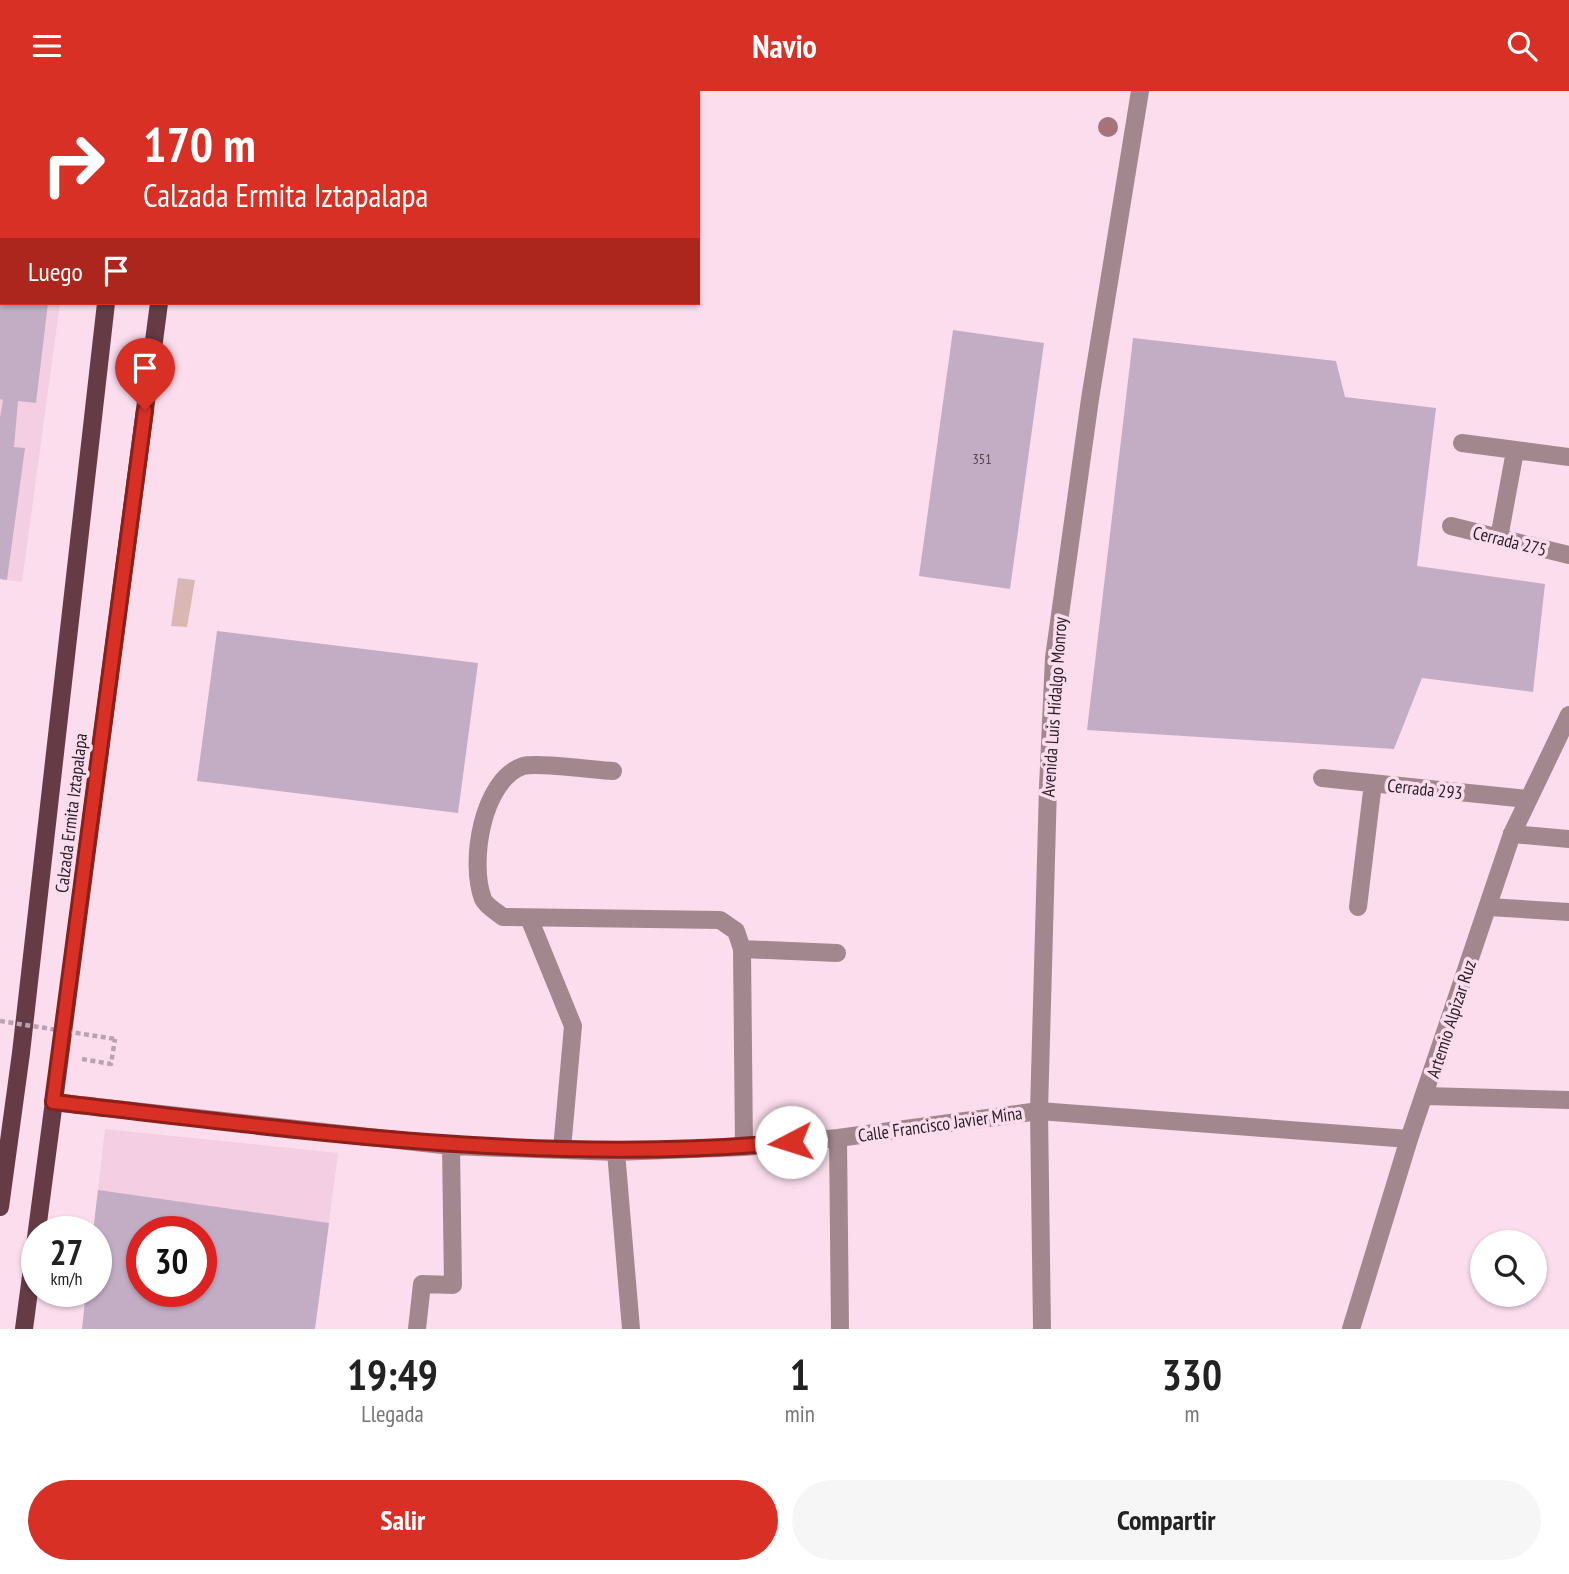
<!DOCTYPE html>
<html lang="es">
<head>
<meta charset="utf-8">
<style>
	:root { --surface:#fff; --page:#f6f6f6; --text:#222; --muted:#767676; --accent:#d93025 }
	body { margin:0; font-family:"PT Sans Narrow",sans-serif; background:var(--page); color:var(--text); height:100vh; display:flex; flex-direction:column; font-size:26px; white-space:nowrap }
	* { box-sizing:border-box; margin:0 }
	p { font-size:23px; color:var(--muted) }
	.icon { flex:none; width:38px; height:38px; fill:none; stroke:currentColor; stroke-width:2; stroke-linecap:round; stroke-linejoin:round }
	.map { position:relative; height:1238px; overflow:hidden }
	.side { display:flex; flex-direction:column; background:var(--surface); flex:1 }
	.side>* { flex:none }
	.guide { position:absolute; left:0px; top:0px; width:700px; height:214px; box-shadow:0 2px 5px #0004; background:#d93025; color:#fff; overflow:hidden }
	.fabs { position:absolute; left:1470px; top:1139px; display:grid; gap:14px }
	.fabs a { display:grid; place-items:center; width:77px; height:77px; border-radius:50%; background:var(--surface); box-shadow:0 2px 5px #0004; font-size:35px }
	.speed { position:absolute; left:21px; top:1125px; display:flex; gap:14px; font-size:35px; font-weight:700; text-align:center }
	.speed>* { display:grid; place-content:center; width:91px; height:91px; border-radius:50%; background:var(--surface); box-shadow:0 2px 5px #0004; line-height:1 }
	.speed small { font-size:18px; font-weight:400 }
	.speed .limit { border:10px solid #d22; background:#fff; color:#111 }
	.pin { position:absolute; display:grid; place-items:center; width:60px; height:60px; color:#fff; margin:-72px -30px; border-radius:50% 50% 50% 0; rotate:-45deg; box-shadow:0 0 7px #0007 }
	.pin .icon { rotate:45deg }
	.me { position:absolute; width:77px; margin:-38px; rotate:265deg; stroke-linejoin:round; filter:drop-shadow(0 0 5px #0008) }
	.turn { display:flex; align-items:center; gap:24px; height:147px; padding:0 28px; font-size:32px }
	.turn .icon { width:91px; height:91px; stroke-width:2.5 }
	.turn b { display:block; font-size:49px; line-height:60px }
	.then { display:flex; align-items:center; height:66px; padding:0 28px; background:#0003; gap:14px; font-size:26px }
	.eta { display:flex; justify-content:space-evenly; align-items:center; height:119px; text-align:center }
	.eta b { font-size:42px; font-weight:600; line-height:49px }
	.cta { display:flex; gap:14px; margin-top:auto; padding:14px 28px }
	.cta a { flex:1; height:80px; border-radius:42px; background:var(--accent); color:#fff; font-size:28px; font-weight:600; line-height:80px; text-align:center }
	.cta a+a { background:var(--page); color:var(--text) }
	header { display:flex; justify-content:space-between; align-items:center; height:91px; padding:0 28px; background:var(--accent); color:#fff; font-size:32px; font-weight:600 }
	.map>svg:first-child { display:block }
</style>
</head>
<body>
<header><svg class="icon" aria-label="menu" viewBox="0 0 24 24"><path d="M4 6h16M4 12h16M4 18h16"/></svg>Navio<svg class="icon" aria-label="search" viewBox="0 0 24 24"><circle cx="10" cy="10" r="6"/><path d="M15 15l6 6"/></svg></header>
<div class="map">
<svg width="1569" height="1238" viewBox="0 0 1569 1238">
	<rect width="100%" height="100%" fill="#fcddee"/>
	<!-- built -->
	<path fill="#f4cee3" d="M0,8L2,212H60L22,491L0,488Z
		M105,1038L338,1062L318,1216L189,1201L201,1200V1141H93Z"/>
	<!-- green -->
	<path fill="#dbb7b3" d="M178,487L195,489L187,536L171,535Z"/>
	<!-- building -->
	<path fill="#c3adc5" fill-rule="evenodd" d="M0,212H48L36,312L18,310L14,356L25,357L7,489L0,488V327L3,309L0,308Z
		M953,239L1044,252L1010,498L919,485Z
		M1133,247L1336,270L1345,306L1436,317L1417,475L1545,493L1533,601L1422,587L1394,658L1087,639Z
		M217,540L478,572L458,722L197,690Z
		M98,1099L329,1132L315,1238H82L86,1200H96V1141H93ZM142,1141H201V1200H142Z"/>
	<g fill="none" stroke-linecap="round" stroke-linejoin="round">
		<!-- path -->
		<path stroke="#bba2b0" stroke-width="4.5" stroke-dasharray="5 3.5" stroke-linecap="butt" d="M82,968L111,973L115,948"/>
		<!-- minor -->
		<path stroke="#a2888e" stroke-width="18" d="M1462,352L1569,366
			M1451,435L1569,464
			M1499,447L1515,360
			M613,680C595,679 536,671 523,675C482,689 469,772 483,808C486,815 497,821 503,826L720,829L736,840L742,858L744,1056
			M1322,687L1527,708
			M1512,743L1569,748
			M1358,816L1373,692
			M1489,816L1569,821
			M529,827L573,935L562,1058
			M742,858L837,862
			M1425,1005L1569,1009
			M53,1011L451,1055L616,1061L744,1056L838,1047L1039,1020L1409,1048
			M838,1047L840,1238
			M616,1061L631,1238
			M417,1238L422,1193L453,1194L451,1055"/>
		<!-- tertiary -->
		<path stroke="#a2888e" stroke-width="18" d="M1042,1238L1039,1020L1048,696L1054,567L1090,308L1140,0
			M1351,1238L1409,1048L1512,743L1569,624"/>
		<!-- primary -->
		<path stroke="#653c46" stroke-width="18" d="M130,2V0
			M187,2V0
			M0,1116L21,962L106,212
			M24,1238L159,212"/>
		<!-- path-bridge -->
		<path stroke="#bba2b0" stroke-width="4.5" stroke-dasharray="5 3.5" stroke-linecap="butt" d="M0,930L115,948"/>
	</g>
	<!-- trees -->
	<circle fill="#a6737a" cx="1108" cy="36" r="10"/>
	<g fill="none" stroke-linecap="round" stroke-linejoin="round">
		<defs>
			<path id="route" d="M145,319L53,1011C298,1039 544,1075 791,1051"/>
		</defs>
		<!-- route casing -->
		<use href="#route" stroke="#8d1f18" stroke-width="18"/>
		<!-- route -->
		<use href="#route" stroke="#d93025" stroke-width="12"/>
	</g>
	<g text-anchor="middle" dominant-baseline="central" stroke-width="7" stroke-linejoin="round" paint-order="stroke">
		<!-- number labels -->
		<g font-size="14" fill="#50424d">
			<text x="982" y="368">351</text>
		</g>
		<!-- street labels -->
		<g font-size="18" fill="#2a1f25" stroke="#fcddee">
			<text transform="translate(1510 450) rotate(14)">Cerrada 275</text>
			<text transform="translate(1054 616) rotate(-86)">Avenida Luis Hidalgo Monroy</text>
			<text transform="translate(1425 698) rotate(6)">Cerrada 293</text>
			<text transform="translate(71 722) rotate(-83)">Calzada Ermita Iztapalapa</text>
			<text transform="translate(1451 928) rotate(-72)">Artemio Alpizar Ruz</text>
			<text transform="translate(940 1033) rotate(-8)">Calle Francisco Javier Mina</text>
		</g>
	</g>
</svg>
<div class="fabs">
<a><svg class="icon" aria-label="search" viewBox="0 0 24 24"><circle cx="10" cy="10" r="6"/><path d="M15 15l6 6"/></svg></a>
</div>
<div class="speed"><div>27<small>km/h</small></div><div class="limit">30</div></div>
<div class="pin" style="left:145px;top:319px;background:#d93025"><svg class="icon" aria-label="arrive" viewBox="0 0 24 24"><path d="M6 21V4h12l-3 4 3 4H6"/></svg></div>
<svg class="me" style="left:791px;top:1051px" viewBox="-20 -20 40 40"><circle r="19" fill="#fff"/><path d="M0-13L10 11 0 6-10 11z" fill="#d93025"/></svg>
<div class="guide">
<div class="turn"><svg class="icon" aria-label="right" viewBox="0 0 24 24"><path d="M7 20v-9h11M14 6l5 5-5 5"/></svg><div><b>170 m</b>Calzada Ermita Iztapalapa</div></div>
<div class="then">Luego<svg class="icon" aria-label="arrive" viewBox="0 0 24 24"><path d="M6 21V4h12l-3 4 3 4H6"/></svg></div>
</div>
</div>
<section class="side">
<div class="eta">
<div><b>19:49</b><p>Llegada</p></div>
<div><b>1</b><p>min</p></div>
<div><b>330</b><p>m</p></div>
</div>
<div class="cta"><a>Salir</a><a>Compartir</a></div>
</section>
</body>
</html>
